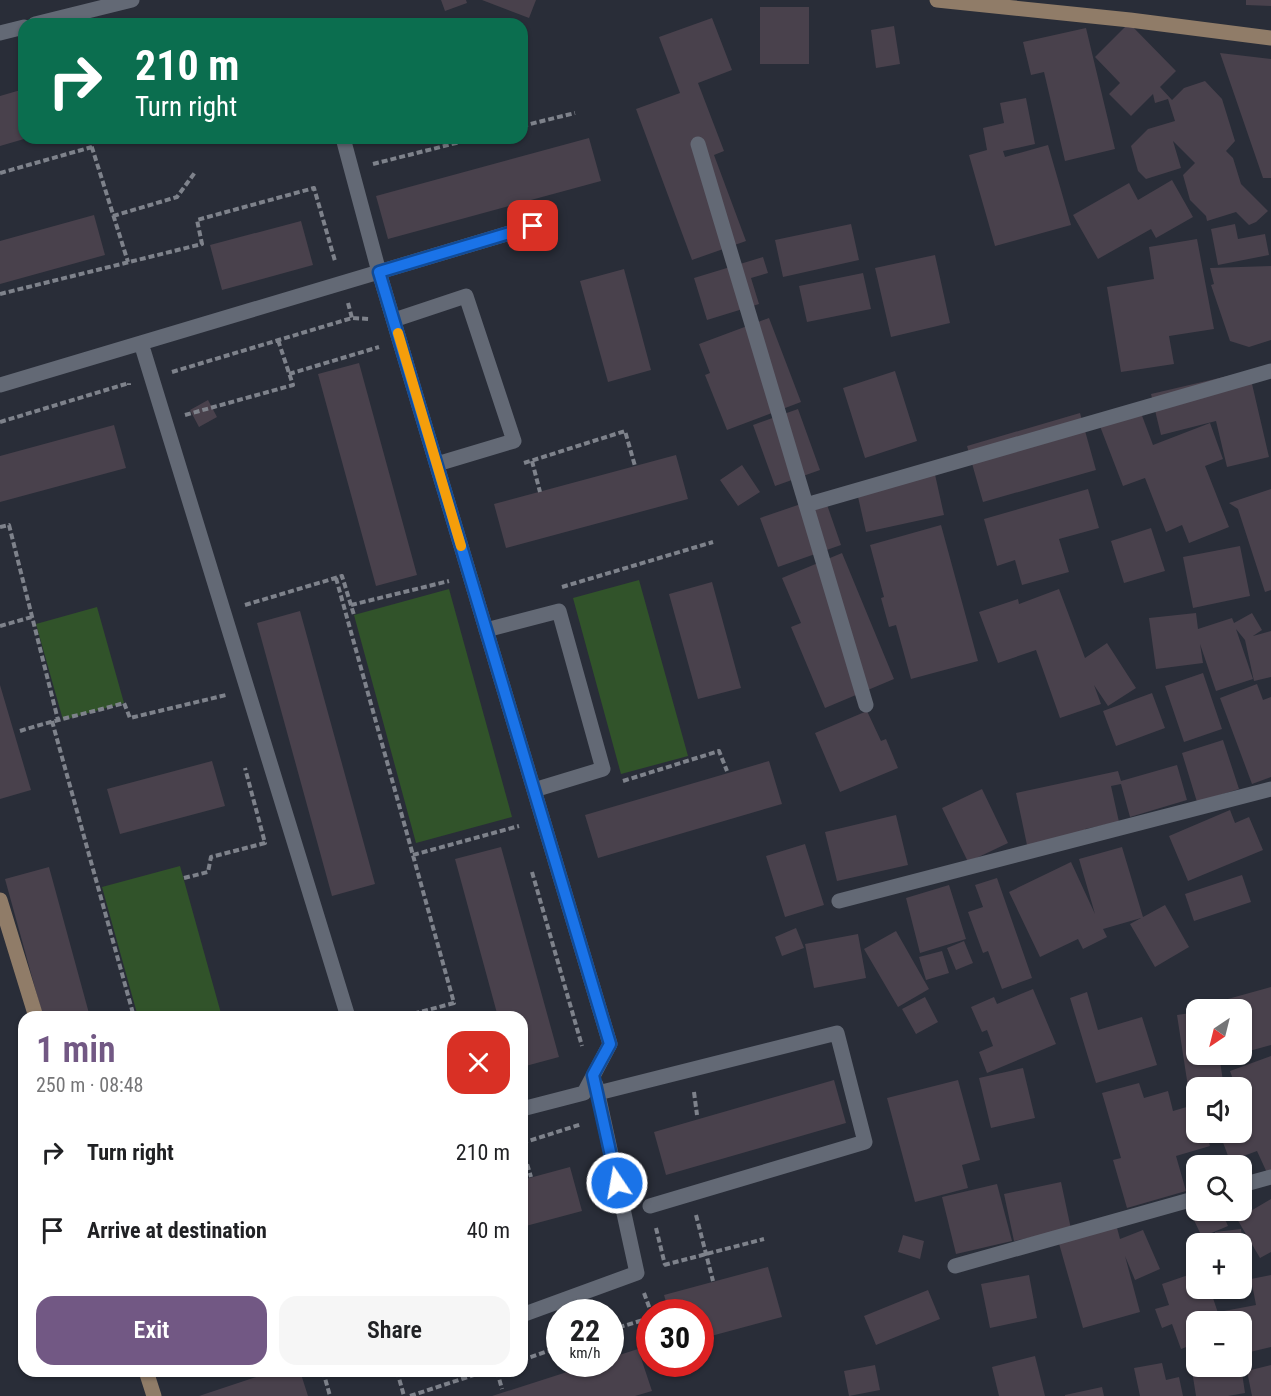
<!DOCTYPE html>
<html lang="en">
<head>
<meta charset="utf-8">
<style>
	:root { --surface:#fff; --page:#f6f6f6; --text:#202124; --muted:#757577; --accent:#725884 }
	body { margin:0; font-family:"Roboto Condensed",sans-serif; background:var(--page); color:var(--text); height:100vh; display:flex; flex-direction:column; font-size:22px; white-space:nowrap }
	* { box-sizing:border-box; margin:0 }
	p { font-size:20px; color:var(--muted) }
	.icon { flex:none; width:33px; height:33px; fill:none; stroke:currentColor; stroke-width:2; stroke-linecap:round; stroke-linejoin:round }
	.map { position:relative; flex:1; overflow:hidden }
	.sheet { position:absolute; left:18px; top:1011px; width:510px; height:366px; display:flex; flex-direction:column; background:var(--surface); border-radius:18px; box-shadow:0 2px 4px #0004 }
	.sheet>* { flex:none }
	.hud { position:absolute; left:18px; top:18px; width:510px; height:126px; border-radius:18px; box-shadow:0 2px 4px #0004; background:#0b6e4f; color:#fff; overflow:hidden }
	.needle { width:39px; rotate:215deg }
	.controls { position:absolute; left:1186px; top:999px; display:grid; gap:12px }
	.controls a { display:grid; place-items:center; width:66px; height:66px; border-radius:12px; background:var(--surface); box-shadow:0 2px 4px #0004; font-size:30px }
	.speed { position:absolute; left:546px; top:1299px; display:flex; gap:12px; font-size:30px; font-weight:700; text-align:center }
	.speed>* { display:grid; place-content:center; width:78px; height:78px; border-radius:50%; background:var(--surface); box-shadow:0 2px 4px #0004; line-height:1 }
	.speed small { font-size:15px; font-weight:400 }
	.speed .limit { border:9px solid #d22; background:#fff; color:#111 }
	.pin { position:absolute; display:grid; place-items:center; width:51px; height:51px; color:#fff; margin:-26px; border-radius:12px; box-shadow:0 3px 9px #0006 }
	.me { position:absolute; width:66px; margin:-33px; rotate:348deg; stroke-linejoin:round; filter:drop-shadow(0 0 4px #0008) }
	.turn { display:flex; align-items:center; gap:21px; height:126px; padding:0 18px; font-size:27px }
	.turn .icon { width:78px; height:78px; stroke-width:2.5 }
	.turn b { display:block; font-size:42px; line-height:51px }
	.round { display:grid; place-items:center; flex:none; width:63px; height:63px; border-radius:18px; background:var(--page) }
	.head { display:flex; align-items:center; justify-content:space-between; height:102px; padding:0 18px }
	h1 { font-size:36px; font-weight:600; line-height:45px; color:var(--accent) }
	.primary-button { display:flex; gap:12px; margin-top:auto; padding:12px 18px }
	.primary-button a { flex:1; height:69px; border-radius:18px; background:var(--accent); color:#fff; font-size:24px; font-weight:600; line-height:69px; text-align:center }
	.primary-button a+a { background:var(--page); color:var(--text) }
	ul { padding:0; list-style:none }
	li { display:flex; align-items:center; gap:18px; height:78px; padding:0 18px }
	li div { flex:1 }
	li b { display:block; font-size:22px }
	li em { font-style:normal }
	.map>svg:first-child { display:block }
</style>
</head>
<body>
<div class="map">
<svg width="1271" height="1396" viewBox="0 0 1271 1396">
	<rect width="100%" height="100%" fill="#292d38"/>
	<!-- green -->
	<path fill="#31532a" d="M639,580L688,756L621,774L573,598Z
		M449,589L512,817L416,843L354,615Z
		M97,607L124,703L63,720L36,624Z
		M180,866L222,1017H138L102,887Z"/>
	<!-- building -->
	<path fill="#49414c" d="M441,0H466L467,3L445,11Z
		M482,0H536L529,18Z
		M1246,0H1271V6L1246,5Z
		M760,7H809V64H760Z
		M712,18L732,70L698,83L724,151L714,155L746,241L692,260L636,109L680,93L659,37Z
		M1129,23L1176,71L1160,87L1172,100L1184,88L1205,81L1222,99L1235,141L1226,151L1233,158L1241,184L1268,211L1256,222L1249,225L1236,212L1207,221L1206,216L1190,200L1183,175L1195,163L1173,141L1181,168L1146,179L1138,171L1131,146L1148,129L1175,121L1168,99L1155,103L1153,94L1131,116L1109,94L1120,83L1095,57Z
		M894,26L900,64L876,68L871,30Z
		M1086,28L1115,149L1065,161L1044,72L1031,75L1023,42Z
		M1220,53L1271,59V178H1263Z
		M24,89V139L0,146V96Z
		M1026,98L1035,144L1003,151L1005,157L1048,145L1071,225L995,246L969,155L987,150L983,128L1004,123L1000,103Z
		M589,138L601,181L388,239L376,196Z
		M1172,180L1193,217L1156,238L1151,229L1098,259L1073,215L1129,183L1138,200Z
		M94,215L105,255L0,284V241Z
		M301,221L313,265L222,290L210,245Z
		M851,224L859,260L783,277L775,240Z
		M1235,224L1238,239L1265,234L1269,255L1218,265L1211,229Z
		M1197,239L1214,329L1169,336L1174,364L1121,372L1107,287L1154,279L1149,247Z
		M935,255L950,323L891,337L875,268Z
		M763,257L768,273L751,278L759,304L707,320L694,278Z
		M1271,266V340L1249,347L1230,341L1211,285L1214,284L1210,268Z
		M624,269L651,370L608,382L580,281Z
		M863,273L871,309L807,322L799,286Z
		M769,318L801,402L727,430L705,375L710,373L699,344Z
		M359,363L417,575L376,586L318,374Z
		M895,371L917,441L865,458L843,388Z
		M1249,371L1269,457L1227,467L1216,421L1161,435L1151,394Z
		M208,400L217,417L199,427L190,410Z
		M1138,405L1153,445L1210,423L1223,459L1205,466L1229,527L1189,543L1182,525L1166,532L1145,478L1123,486L1098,421Z
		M798,409L820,470L775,486L753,425Z
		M1080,413L1096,470L983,502L967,446Z
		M114,425L126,468L0,502V456Z
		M676,455L688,499L506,548L494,504Z
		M742,465L760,492L738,506L720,480Z
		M934,470L944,515L866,532L856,488Z
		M1088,489L1099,528L1059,539L1069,572L1022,585L1015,560L997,566L984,519Z
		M1271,489V590L1265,592L1238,509L1229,503Z
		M824,496L841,545L778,567L760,518Z
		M941,525L978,661L911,679L896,625L889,627L881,598L884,597L870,545Z
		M1151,528L1165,571L1124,583L1111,541Z
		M1240,546L1250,596L1193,608L1183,557Z
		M842,553L894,679L825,708L791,627L801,623L782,578Z
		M712,582L741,688L698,699L669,594Z
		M1059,589L1085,658L1107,643L1136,688L1108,706L1094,685L1101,704L1060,718L1036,650L998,663L979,612L1018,599L1019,604Z
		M300,611L375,884L332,896L257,623Z
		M1196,613L1198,629L1232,618L1234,623L1252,613L1262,630L1253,636L1271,631V677L1254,681L1245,640L1236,629L1253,679L1216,691L1200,644L1203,663L1156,669L1149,618Z
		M1203,673L1222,729L1184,742L1165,686Z
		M1257,684L1263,700L1271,697V777L1252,784L1220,698Z
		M0,685L31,790L0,799Z
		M1152,693L1165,728L1116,746L1103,711Z
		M867,711L881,741L886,739L898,768L840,792L815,733Z
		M1223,740L1239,789L1197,802L1182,753Z
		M212,761L225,806L120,834L107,789Z
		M769,761L782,804L598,858L585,815Z
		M1177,765L1187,800L1130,817L1121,784L1111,786L1119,822L1085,829L1086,832L1027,845L1016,793L1118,771L1121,781Z
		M982,789L1008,843L968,862L942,808Z
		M1230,810L1235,823L1249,817L1263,850L1188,881L1169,836Z
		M896,815L908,865L837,881L825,832Z
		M805,844L824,905L785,917L766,856Z
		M501,847L559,1057L522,1067V1017H498L455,859Z
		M1122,847L1143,917L1165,905L1189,947L1155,967L1130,924L1141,918L1103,929L1107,937L1083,949L1078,939L1040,957L1009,892L1071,862L1095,914L1079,859Z
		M49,867L90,1017H43L5,879Z
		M1242,875L1251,902L1194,921L1185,894Z
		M997,878L1032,978L1002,989L988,951L983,953L968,912L983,907L975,885Z
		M949,885L966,939L920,953L906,898Z
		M796,928L804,948L782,956L775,937Z
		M896,931L929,989L898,1007L864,949Z
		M858,934L866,978L814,988L805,944Z
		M964,941L973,963L956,970L947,948Z
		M942,951L949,973L926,980L919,957Z
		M1271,987V1045L1242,1053V1010H1219L1217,1002Z
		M1033,989L1056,1044L987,1073L979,1052L993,1046L987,1030L982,1032L971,1007L994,997L997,1004Z
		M1087,992L1098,1030L1142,1017L1157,1065L1096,1083L1070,998Z
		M925,997L938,1022L916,1034L902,1009Z
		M1197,1012V1054H1219L1224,1088H1197V1099L1190,1100L1177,1015Z
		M1271,1056V1174L1268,1175L1257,1151L1230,1161L1219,1132H1242V1088H1236L1230,1071Z
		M1023,1068L1035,1118L991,1128L979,1078Z
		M834,1080L846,1123L666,1175L654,1132Z
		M958,1080L980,1160L962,1165L968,1188L915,1202L887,1098Z
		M1139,1083L1144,1098L1168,1091L1173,1111L1197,1104V1132H1206L1210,1146L1176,1156L1186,1191L1127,1208L1113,1160L1121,1158L1102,1093Z
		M570,1167L582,1211L522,1227V1180Z
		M1061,1182L1071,1229L1014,1241L1004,1194Z
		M997,1184L1012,1241L956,1254L942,1197Z
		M1271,1199V1252L1260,1258L1237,1219Z
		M1204,1210H1221L1228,1226L1202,1237L1192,1216Z
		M1116,1224L1120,1239L1143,1230L1160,1269L1135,1280L1125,1256L1140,1312L1083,1328L1058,1240Z
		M1241,1229L1243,1244H1216L1215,1232Z
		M903,1235L924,1241L920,1259L898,1252Z
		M768,1267L782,1317L700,1339V1312H669L664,1295Z
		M1197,1272V1288L1232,1289L1212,1295L1221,1322H1197V1343L1181,1349L1172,1324L1162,1328L1155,1309L1169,1305L1162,1284Z
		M1029,1275L1037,1318L990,1328L981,1284Z
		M1271,1275V1347L1250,1352L1247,1339L1242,1340V1322H1227L1224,1311L1256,1305L1251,1279Z
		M928,1290L940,1319L876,1345L864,1316Z
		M638,1349L652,1391L635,1396H492L592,1364H610V1358Z
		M1035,1356L1045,1396H999L992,1367Z
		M1197,1357V1366H1241L1245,1393L1228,1396H1196L1190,1358Z
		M1162,1363L1166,1380L1179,1377L1183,1396H1140L1134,1368Z
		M875,1365L880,1390L849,1396L844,1371Z
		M1271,1365V1396H1252L1247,1371Z
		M274,1371H300L308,1396H199Z
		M1102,1387L1104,1396H1065V1395Z"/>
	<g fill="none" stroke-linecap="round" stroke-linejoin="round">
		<!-- path -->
		<path stroke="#7e828b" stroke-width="4" stroke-dasharray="6 3" stroke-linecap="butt" d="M522,126L575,113
			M89,138L128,262
			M373,164L476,138
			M0,173L92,147
			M113,216L177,197L196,171
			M0,294L202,244L197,220L314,188L335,261
			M348,303L352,318
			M172,372L352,318L370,319
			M289,374L379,347
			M185,415L293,385L278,340
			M0,422L129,383V385
			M532,461L540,492
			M524,463L625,431L635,466
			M0,527L9,525L58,720
			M336,578L454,1003L401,1017
			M562,587L713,542
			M245,605L342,576L354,615
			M351,605L449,581
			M0,626L32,617
			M52,721L134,1017
			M20,731C54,720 89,713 124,703L130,718L226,695V697
			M623,781L719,751L727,771
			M413,855L519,826
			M532,872L582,1046
			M184,878L208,872L211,857L265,843L245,768
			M694,1092L697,1115
			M522,1143L582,1124
			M522,1147L531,1177
			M696,1215L713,1281
			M656,1228L665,1265
			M664,1265L764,1239
			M644,1293L651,1312
			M610,1330L650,1318
			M522,1360L560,1347
			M323,1371L330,1396
			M397,1371L404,1396
			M497,1371L502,1389
			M410,1396L486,1371"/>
		<!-- street -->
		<path stroke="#636975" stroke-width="15" d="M35,24L132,0
			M0,33L24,27
			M343,138L379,272L610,1044L584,1093L522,1109
			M698,144L866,705
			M394,320L466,296L514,441L437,464
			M141,343L348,1017
			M0,385L533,226
			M806,505L1271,371
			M486,630L559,611L603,769L534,790
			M839,901L1271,789
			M598,1093L837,1033L865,1142L650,1206
			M1242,1185L1271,1177
			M955,1266L1197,1198
			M522,1315L637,1273L596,1085"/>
		<!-- secondary -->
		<path stroke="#907c68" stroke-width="15" d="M937,0L1130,20L1271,38
			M0,900L36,1017
			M146,1371L154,1396"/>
	</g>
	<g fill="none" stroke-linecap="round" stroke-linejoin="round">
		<defs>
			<path id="route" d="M533,226L379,272L610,1044L593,1075L617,1183"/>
		</defs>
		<!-- route casing -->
		<use href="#route" stroke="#114b97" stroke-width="15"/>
		<!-- route -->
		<use href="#route" stroke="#1a73e8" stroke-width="10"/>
		<!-- slow -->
		<path stroke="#f59e0b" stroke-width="10" d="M398,333L461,546"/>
	</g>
</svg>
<div class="controls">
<a><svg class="needle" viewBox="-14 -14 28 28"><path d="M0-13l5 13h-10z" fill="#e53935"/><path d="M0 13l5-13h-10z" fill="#757577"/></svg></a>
<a><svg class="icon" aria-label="sound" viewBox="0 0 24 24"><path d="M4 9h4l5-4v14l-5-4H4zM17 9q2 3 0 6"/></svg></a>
<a><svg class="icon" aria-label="search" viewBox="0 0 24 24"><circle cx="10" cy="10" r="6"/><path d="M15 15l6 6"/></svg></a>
<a>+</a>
<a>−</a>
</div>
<div class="speed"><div>22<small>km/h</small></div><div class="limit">30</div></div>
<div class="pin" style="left:533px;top:226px;background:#d93025"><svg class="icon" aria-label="arrive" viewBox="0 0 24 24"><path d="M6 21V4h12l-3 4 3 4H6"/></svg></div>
<svg class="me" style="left:617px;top:1183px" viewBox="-20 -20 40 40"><circle r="17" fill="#1a73e8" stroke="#fff" stroke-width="3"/><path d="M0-11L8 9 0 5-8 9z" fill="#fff"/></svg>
<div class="hud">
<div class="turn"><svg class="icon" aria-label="right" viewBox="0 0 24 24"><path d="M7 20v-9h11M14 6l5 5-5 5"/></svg><div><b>210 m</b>Turn right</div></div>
</div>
<section class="sheet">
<div class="head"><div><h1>1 min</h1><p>250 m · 08:48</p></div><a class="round" style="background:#d93025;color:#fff"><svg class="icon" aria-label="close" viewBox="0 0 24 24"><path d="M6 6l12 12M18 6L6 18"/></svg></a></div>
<ul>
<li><svg class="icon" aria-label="right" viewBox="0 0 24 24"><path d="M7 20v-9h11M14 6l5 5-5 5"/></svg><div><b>Turn right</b></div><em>210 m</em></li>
<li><svg class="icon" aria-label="arrive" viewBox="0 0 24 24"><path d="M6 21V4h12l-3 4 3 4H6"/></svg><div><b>Arrive at destination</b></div><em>40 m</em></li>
</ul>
<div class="primary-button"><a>Exit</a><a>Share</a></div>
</section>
</div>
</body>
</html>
